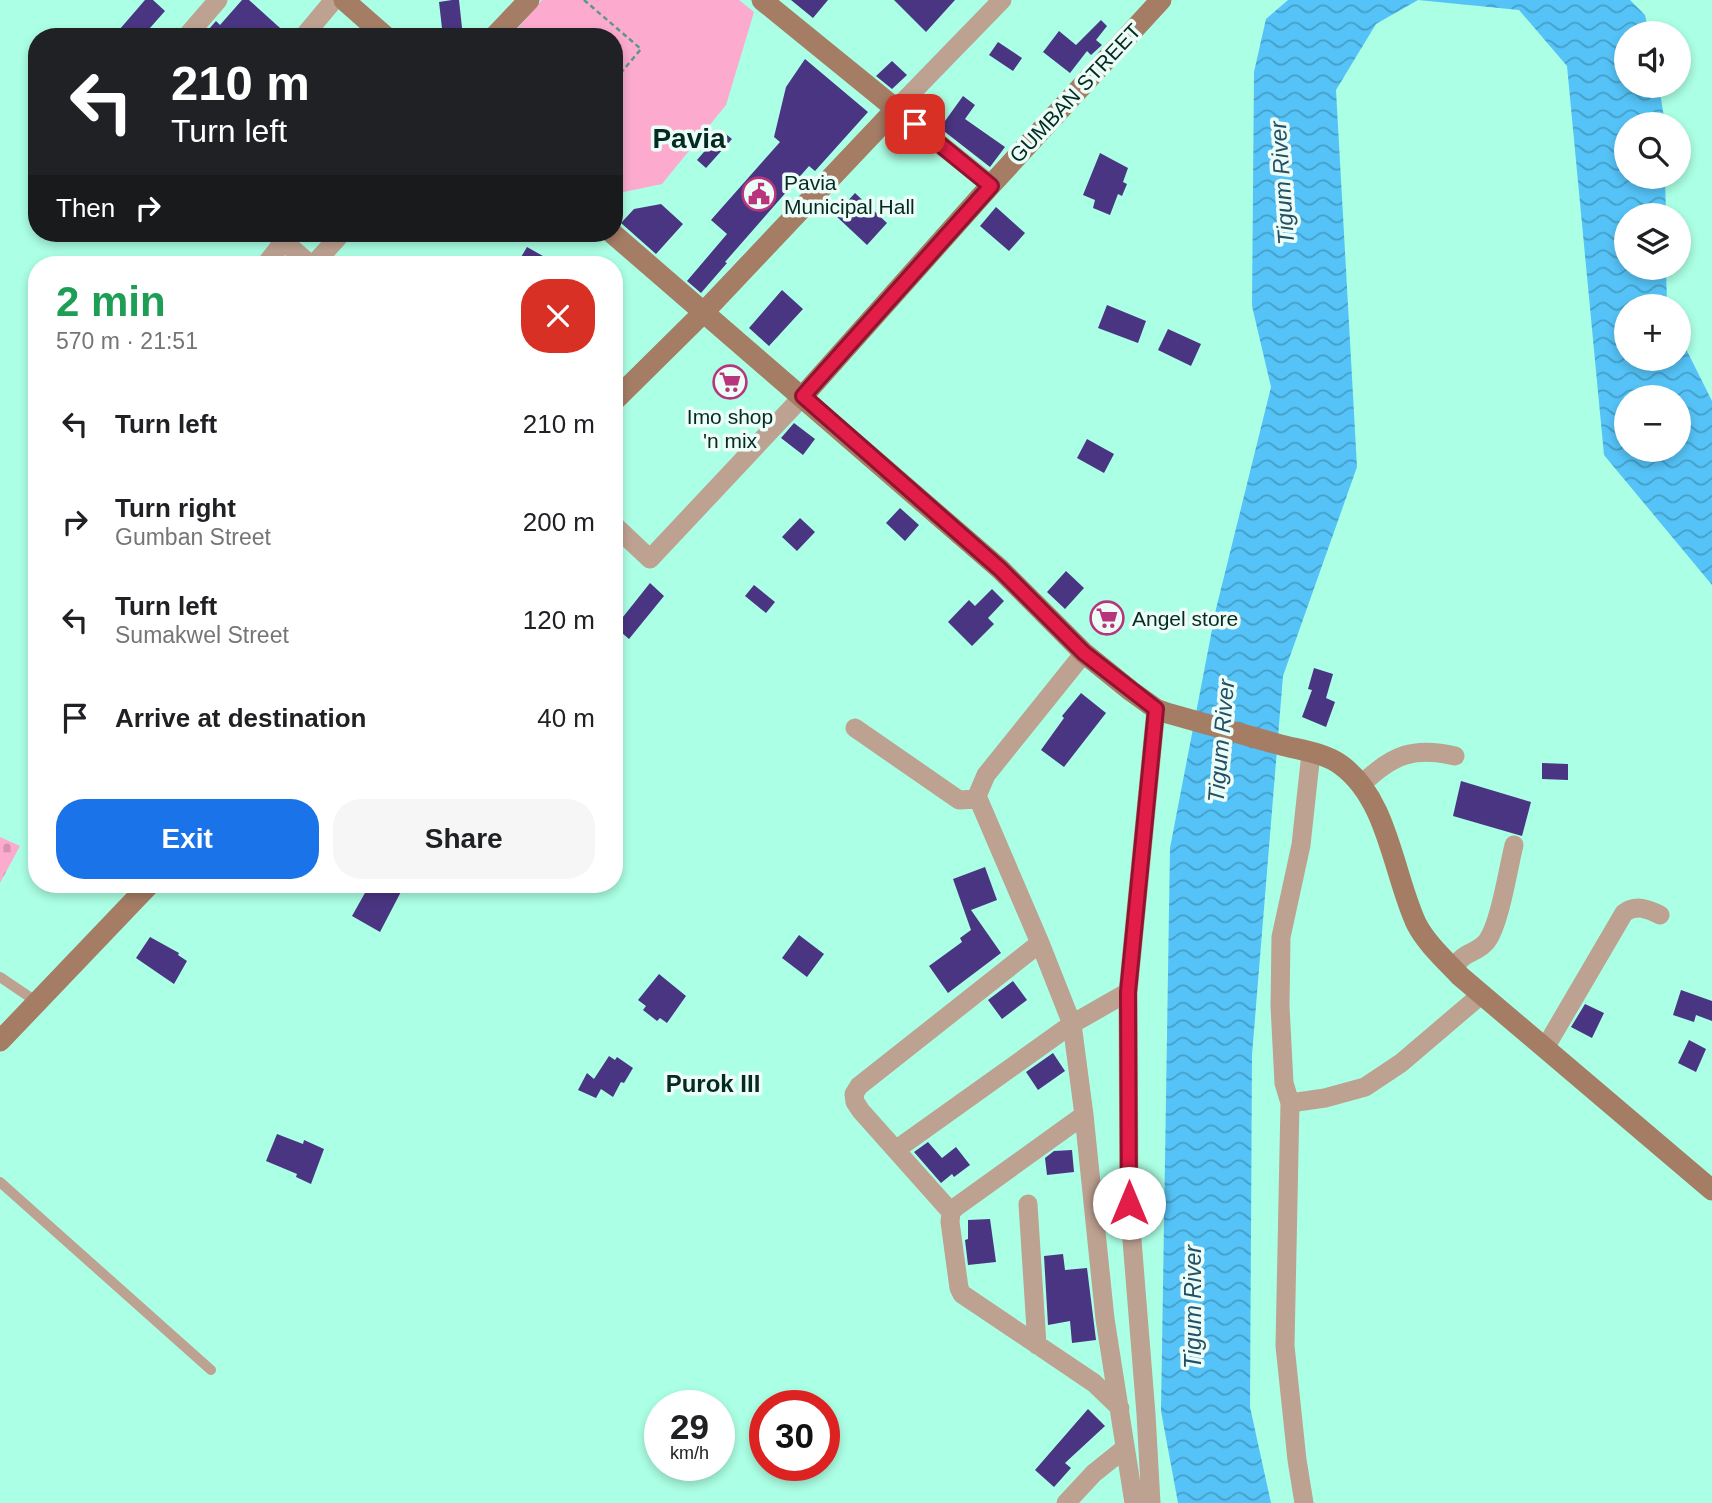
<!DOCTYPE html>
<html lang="en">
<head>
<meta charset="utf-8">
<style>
	:root { --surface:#fff; --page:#f6f6f6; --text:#202124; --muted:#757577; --accent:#1a73e8 }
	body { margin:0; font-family:Helvetica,sans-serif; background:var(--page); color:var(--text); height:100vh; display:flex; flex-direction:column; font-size:26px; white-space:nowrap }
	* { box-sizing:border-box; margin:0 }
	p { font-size:23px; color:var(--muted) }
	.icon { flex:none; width:38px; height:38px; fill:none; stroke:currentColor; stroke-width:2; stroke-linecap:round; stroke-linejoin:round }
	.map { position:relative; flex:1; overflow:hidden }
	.panel { position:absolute; left:28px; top:256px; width:595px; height:637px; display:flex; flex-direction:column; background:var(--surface); border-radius:28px; box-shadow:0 4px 10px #0003 }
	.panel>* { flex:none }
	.hud { position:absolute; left:28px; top:28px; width:595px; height:214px; border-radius:28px; box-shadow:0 4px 10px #0003; background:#202124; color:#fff; overflow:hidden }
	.buttons { position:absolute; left:1614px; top:21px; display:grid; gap:14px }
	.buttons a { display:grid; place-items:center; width:77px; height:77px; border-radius:50%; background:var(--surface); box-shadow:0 4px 10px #0003; font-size:35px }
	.speed { position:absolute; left:644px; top:1390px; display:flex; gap:14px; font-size:35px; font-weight:700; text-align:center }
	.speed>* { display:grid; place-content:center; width:91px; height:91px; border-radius:50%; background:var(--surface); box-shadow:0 4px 10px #0003; line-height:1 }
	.speed small { font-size:18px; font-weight:400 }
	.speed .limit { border:10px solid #d22; background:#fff; color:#111 }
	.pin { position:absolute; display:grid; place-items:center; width:60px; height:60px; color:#fff; margin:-30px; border-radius:14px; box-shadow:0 4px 10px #0006 }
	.me { position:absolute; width:77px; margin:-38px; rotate:0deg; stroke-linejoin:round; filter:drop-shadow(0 0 5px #0008) }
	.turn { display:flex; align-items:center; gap:24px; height:147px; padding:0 28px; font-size:32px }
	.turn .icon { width:91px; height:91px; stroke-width:2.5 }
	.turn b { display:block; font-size:49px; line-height:60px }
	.then { display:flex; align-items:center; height:66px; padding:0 28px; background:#0003; gap:14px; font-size:26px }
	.round { display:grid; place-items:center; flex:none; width:74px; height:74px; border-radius:28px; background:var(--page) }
	.head { display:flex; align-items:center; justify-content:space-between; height:119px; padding:0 28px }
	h1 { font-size:42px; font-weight:700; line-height:52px; color:#1e9e55 }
	.primary-button { display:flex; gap:14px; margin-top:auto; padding:14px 28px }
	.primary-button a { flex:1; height:80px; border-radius:28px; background:var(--accent); color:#fff; font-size:28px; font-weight:700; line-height:80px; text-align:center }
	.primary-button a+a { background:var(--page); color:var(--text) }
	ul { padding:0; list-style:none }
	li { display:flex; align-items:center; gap:21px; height:98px; padding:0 28px }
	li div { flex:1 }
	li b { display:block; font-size:26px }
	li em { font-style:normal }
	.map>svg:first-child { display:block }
</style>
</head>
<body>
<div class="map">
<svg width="1712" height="1503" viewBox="0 0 1712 1503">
	<defs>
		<pattern id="cemetery-stones" width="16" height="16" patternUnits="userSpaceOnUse" patternTransform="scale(1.75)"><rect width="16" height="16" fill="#fcaacd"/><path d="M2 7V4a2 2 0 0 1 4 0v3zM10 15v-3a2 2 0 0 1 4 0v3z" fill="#d692b0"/></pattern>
		<pattern id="water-waves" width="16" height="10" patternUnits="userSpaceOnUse" patternTransform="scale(1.75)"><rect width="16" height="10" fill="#55c3f7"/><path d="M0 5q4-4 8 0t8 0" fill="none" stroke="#449fc8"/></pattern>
	</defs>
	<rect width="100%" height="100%" fill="#abffe4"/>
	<!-- cemetery -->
	<path fill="url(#cemetery-stones)" d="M0,837L20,846L0,883Z"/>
	<!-- park -->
	<path fill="#fcaacd" d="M542,0H739L754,12L726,105L662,184L614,194V37H510Z"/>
	<!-- water -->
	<path fill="url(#water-waves)" fill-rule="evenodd" d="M1288,0H1630L1645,15L1649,33H1626V86H1659L1665,124H1626V177H1665L1666,215H1626V268H1666L1667,306H1626V359H1678V333L1712,401V585L1604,455L1567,66L1519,10L1418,0L1376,24L1336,90L1357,467L1283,676L1252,1055L1250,1407L1271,1503H1178L1161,1411L1170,848L1216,609L1271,387L1252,306L1254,72L1266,19ZM1626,397H1678V450H1626Z"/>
	<!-- building -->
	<path fill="#4a3582" d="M145,0H153L165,11L142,37H113Z
		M242,0H249L290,37H202L216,21L220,25Z
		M452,0H459L463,37H443L439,2Z
		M791,0H828L813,18Z
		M894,0H955L926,32Z
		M1101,20L1107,26L1096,40L1102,45L1091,55L1087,51L1070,73L1043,52L1059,31L1076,45Z
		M998,42L1022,58L1013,71L989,55Z
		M805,59L868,112L815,171L809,166L725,262L727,263L701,293L687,281L727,234L711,220L780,142L774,137L786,87Z
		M892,61L907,75L892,89L876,76Z
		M963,96L975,105L965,119L1005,147L990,167L940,128Z
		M722,131L732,139L706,168L697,160Z
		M1100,153L1128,168L1123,182L1127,184L1122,196L1118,194L1110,215L1093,208L1095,200L1083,195Z
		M855,193L887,223L867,245L835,215Z
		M661,204L683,224L656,254L621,223L634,209Z
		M996,207L1025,233L1009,251L980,226Z
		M527,247L557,264H517Z
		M782,290L803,309L769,346L749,328Z
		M1107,305L1146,321L1138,343L1098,328Z
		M1168,329L1201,344L1191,366L1158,350Z
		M794,423L815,439L803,455L781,438Z
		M1087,439L1114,454L1104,473L1077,458Z
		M900,508L919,525L905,541L886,523Z
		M800,518L815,532L797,551L782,537Z
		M1066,571L1084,588L1065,609L1047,592Z
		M650,583L664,596L629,639L615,627Z
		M754,585L775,602L766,613L745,596Z
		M992,589L1004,601L988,618L994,624L972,646L948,622L969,600L975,606Z
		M1314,668L1333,674L1326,698L1335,702L1326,727L1302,717L1312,690L1308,689Z
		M1081,693L1106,713L1064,767L1041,750L1064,718L1062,716Z
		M1542,763L1568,764V780L1542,779Z
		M1461,781L1531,802L1522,836L1453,816Z
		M985,867L997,900L971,910L1001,953L948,993L929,966L962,942L960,938L971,930L953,879Z
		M370,884H405L380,932L352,916Z
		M799,935L824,954L807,977L782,958Z
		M150,937L179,953L178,955L187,961L174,984L136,958Z
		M659,974L686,996L667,1023L660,1018L657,1021L643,1010L646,1006L638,1000Z
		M1013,981L1027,1000L1002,1019L988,1000Z
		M1681,990L1712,1001V1021L1696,1015L1694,1022L1673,1015Z
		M1585,1004L1604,1013L1592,1038L1571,1027Z
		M1689,1040L1706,1049L1696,1072L1678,1063Z
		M1053,1053L1065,1071L1038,1090L1026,1072Z
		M609,1056L615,1060L617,1057L633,1068L624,1083L621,1082L613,1097L601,1089L596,1098L578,1090L587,1073L594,1079Z
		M277,1134L303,1144L304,1140L324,1149L311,1184L296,1177L297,1174L266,1161Z
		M928,1142L942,1158L956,1147L970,1165L954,1177L952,1174L941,1183L914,1152Z
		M1072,1150L1074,1172L1047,1175L1045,1158L1054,1151Z
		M990,1219L996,1262L968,1265L965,1240L968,1239V1220Z
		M1063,1254L1065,1270L1087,1268L1096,1340L1072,1343L1070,1321L1048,1325L1044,1256Z
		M1088,1409L1105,1426L1065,1463L1071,1468L1054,1487L1035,1470Z"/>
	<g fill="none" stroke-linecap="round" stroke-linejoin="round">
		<!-- path -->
		<path stroke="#5b9986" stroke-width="2.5" stroke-dasharray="5 3.5" stroke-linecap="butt" d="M584,0L641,49L614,81"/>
		<!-- lane -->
		<path stroke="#bda191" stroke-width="10" d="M0,977L37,1002
			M0,1182L211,1370"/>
		<!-- street -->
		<path stroke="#bda191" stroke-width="19" d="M186,37L218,0
			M303,37L334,0
			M991,185L896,109L1002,0
			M274,233L310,264
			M266,264L284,241
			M314,264L342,233
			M614,525L650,559L803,396
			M1084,653L986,775L977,796L1040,943L1072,1024L1084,1115L1105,1319L1134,1503
			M855,728L959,800L978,799
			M1362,784C1392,755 1414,746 1455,756
			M1453,968C1465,950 1477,954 1487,941C1500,923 1508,869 1514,845
			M1545,1048L1624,913C1636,904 1648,909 1660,915
			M1290,1103L1325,1098L1365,1087L1401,1063L1482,994
			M1084,1115L956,1207L951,1212L950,1222L959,1288L962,1294L1094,1383L1120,1408
			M897,1149L1072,1024L1128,992
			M1028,1204L1037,1345
			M951,1212L861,1111L855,1102L854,1094L859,1086L1040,943
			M1066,1503L1094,1473L1124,1449
			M1151,1503L1146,1414L1129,1203L1128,992L1156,709
			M1304,1503L1297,1460L1285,1346L1290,1103L1284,1083L1280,1006L1281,937L1301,845L1311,753"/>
		<!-- secondary -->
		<path stroke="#a57d65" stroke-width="21" d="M344,0L386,37
			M494,37L529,0
			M612,233L1000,569L1084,653L1131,691L1156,709L1167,713C1205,724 1243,734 1281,745C1300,750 1325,753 1341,765C1388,799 1393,873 1416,923C1426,943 1445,960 1460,976L1712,1190
			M803,396L991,185L1161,0
			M614,401L703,313L896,109L762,0
			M0,1041L150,884"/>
	</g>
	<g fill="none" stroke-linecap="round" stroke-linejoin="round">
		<defs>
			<path id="route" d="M915,124L991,186L803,396L1000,569L1084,653L1156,709L1128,992L1129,1203"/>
		</defs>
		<!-- route casing -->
		<use href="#route" stroke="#92132f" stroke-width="18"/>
		<!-- route -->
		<use href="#route" stroke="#e11d48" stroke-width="12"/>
	</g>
	<!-- icons -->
	<defs>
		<symbol id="civic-ring" viewBox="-11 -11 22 22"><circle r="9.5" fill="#ecfcf6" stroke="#b8347b" stroke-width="1.5"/><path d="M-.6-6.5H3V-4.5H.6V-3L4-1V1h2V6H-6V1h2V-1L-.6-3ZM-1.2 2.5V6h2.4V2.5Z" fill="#b8347b"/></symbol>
		<symbol id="supermarket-ring" viewBox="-11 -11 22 22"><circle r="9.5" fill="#ecfcf6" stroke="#b8347b" stroke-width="1.5"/><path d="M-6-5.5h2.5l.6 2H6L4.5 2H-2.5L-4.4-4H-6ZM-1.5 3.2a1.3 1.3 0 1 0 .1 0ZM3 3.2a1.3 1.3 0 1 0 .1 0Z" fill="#b8347b"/></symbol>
	</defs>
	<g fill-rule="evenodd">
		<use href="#civic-ring" x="740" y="175" width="38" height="38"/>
		<use href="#supermarket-ring" x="711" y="363" width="38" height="38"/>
		<use href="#supermarket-ring" x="1088" y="599" width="38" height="38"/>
	</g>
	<g text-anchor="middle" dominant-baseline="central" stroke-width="7" stroke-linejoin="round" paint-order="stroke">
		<!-- street labels -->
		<g font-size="21" fill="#052a21" stroke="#ecfcf6">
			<text transform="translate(1075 93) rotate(-47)">GUMBAN STREET</text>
		</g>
		<!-- poi labels -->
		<g font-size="21" fill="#052a21" stroke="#ecfcf6" text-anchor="start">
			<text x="784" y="182">Pavia<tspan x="784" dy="24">Municipal Hall</tspan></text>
			<text x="730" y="416" text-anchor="middle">Imo shop<tspan x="730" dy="24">'n mix</tspan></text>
			<text x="1132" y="618">Angel store</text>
		</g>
		<!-- water labels -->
		<g font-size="23" font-style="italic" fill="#235066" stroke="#ecfcf6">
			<text transform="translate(1282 183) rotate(-94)">Tigum River</text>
			<text transform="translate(1221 741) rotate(-85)">Tigum River</text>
			<text transform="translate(1193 1307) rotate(-90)">Tigum River</text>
		</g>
		<!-- quarter labels -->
		<g font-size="24" font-weight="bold" fill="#052a21" stroke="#ecfcf6">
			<text x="713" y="1083">Purok III</text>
		</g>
		<!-- district labels -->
		<g font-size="28" font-weight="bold" fill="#052a21" stroke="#ecfcf6">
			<text x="689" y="138">Pavia</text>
		</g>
	</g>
</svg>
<div class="buttons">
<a><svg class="icon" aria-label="sound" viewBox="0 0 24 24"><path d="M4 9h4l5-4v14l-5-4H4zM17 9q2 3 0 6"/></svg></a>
<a><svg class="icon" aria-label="search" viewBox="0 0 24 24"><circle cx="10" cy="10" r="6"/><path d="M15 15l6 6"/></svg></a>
<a><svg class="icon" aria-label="layers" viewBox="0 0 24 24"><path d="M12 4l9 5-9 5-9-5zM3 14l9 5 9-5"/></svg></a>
<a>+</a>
<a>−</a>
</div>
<div class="speed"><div>29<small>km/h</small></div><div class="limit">30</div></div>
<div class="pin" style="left:915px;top:124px;background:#d93025"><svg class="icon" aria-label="arrive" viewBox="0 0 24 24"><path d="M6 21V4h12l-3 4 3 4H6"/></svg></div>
<svg class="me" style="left:1129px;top:1203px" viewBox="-20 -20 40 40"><circle r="19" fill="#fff"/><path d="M0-13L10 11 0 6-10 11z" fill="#e11d48"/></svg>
<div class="hud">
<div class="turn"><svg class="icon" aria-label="left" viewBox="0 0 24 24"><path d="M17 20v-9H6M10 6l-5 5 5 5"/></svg><div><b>210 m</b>Turn left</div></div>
<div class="then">Then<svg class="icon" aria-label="right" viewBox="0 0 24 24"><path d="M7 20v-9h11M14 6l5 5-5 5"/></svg></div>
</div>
<section class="panel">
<div class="head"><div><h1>2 min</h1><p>570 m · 21:51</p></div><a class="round" style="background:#d93025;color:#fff"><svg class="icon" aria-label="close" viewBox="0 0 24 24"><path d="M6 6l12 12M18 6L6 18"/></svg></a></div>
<ul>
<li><svg class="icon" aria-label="left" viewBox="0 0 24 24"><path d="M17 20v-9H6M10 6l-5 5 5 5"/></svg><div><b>Turn left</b></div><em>210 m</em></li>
<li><svg class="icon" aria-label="right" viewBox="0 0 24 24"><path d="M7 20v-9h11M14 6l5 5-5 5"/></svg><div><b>Turn right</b><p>Gumban Street</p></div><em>200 m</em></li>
<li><svg class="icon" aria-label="left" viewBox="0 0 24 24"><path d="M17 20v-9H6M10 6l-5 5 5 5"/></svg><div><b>Turn left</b><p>Sumakwel Street</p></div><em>120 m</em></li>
<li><svg class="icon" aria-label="arrive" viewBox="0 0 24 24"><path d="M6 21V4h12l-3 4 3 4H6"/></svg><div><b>Arrive at destination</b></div><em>40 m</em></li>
</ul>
<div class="primary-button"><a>Exit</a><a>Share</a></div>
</section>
</div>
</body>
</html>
